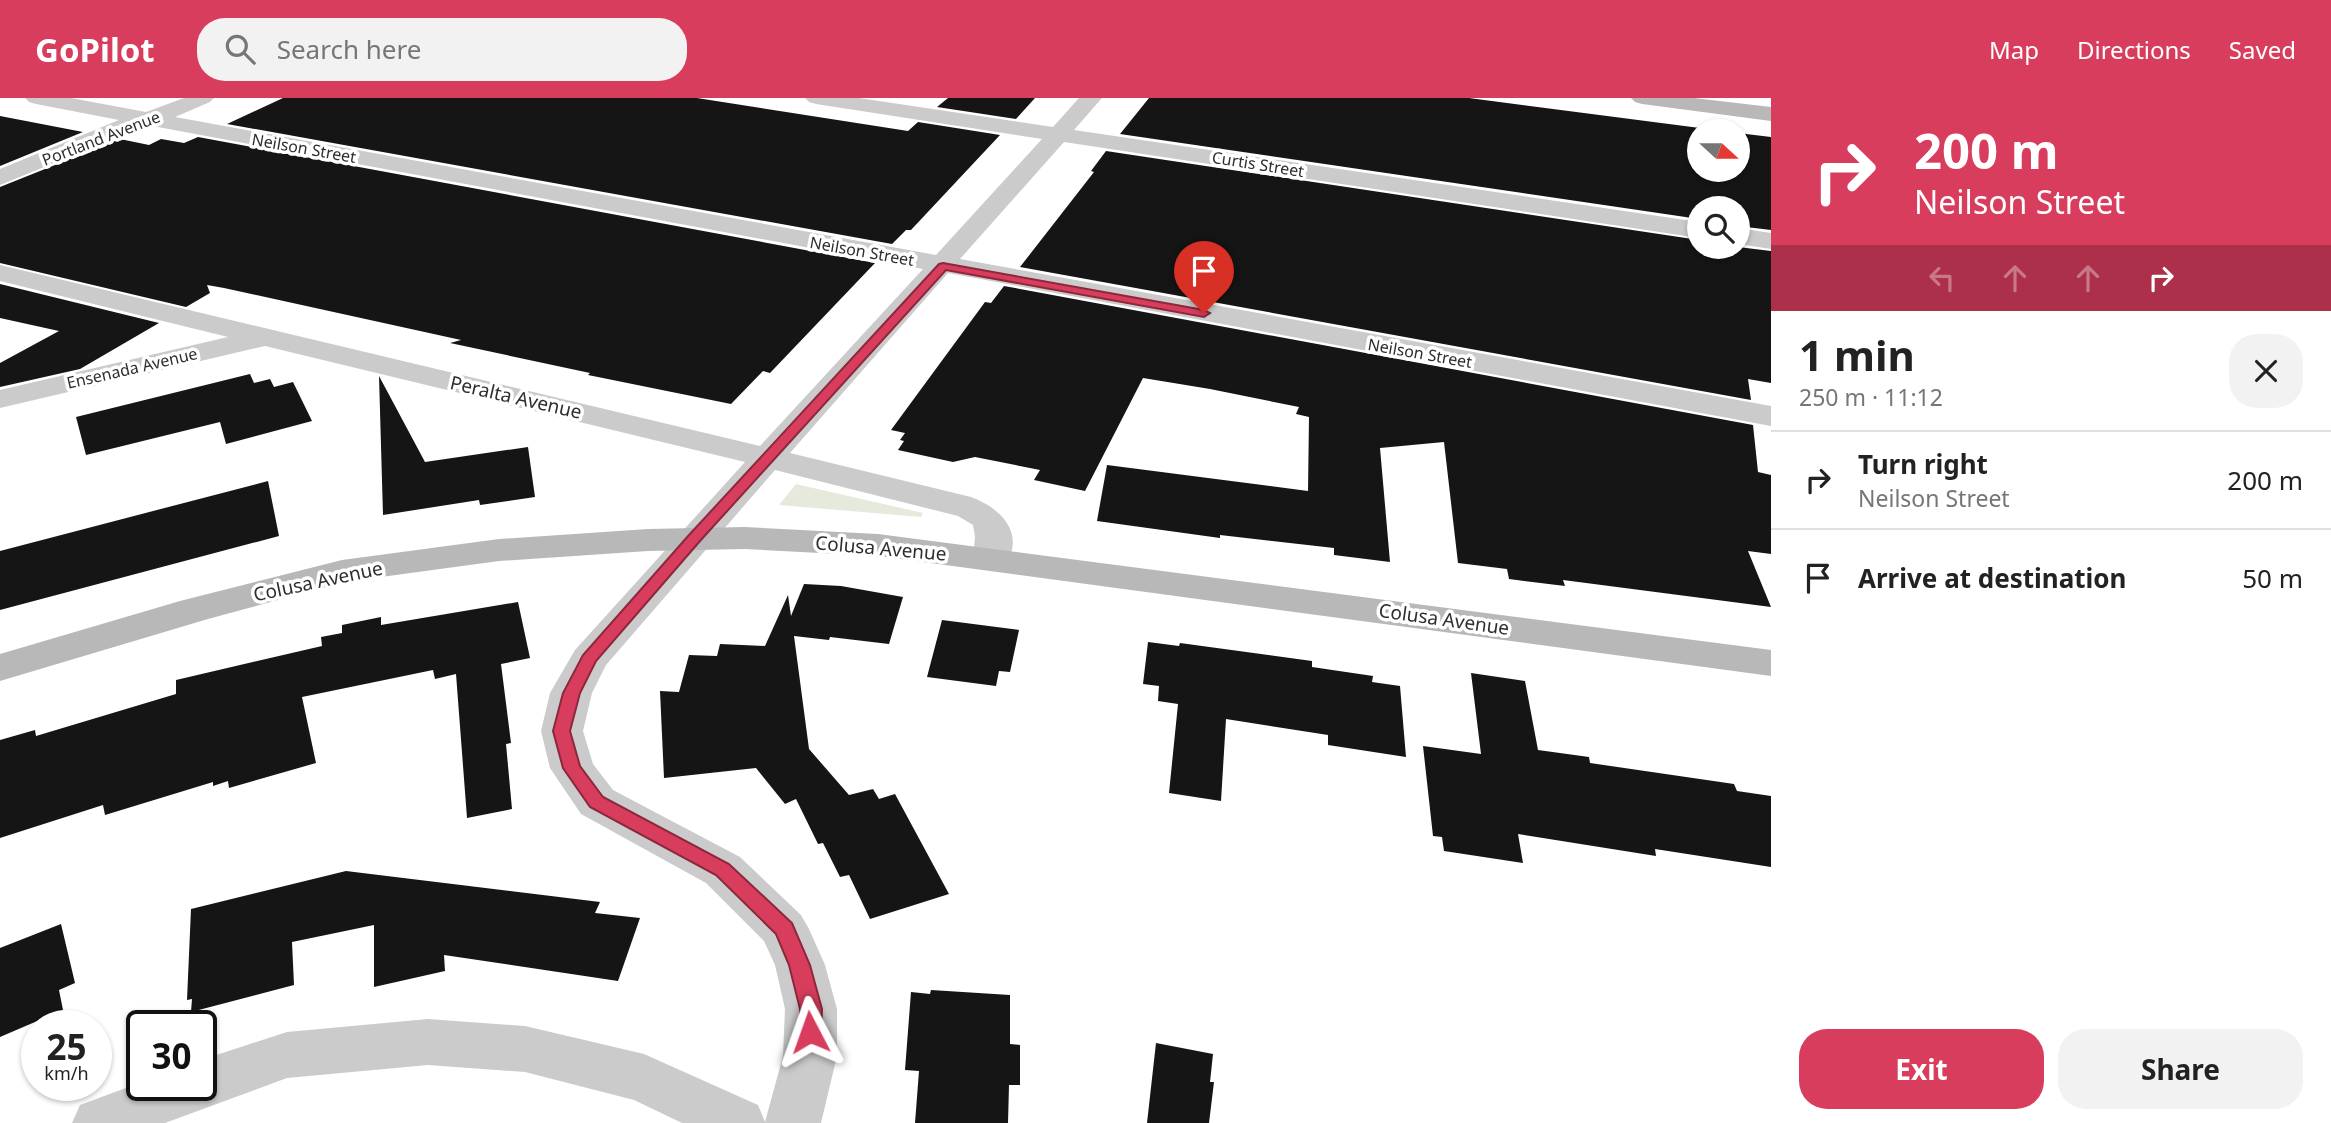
<!DOCTYPE html>
<html lang="en">
<head>
<meta charset="utf-8">
<style>
	:root { --surface:#fff; --page:#f2f2f2; --text:#222; --muted:#767676; --line:#e0e0e0; --accent:#d83d5d }
	body { margin:0; font-family:"Noto Sans",sans-serif; background:var(--page); color:var(--text); height:100vh; display:flex; flex-direction:column; font-size:26px; white-space:nowrap }
	* { box-sizing:border-box; margin:0 }
	p { font-size:23px; color:var(--muted) }
	.icon { flex:none; width:38px; height:38px; fill:none; stroke:currentColor; stroke-width:2; stroke-linecap:round; stroke-linejoin:round }
	.map { position:relative; flex:1; overflow:hidden }
	.sheet { display:flex; flex-direction:column; background:var(--surface); width:560px }
	.sheet>* { flex:none }
	.hud { background:#d83d5d; color:#fff; overflow:hidden }
	.needle { width:46px; rotate:111deg }
	.buttons { position:absolute; left:1687px; top:21px; display:grid; gap:14px }
	.buttons a { display:grid; place-items:center; width:63px; height:63px; border-radius:50%; background:var(--surface); box-shadow:0 2px 5px #0004; font-size:35px }
	.speed { position:absolute; left:21px; top:912px; display:flex; gap:14px; font-size:35px; font-weight:700; text-align:center }
	.speed>* { display:grid; place-content:center; width:91px; height:91px; border-radius:50%; background:var(--surface); box-shadow:0 2px 5px #0004; line-height:1 }
	.speed small { font-size:18px; font-weight:400 }
	.speed .limit { border:4px solid #111; border-radius:10px; background:#fff; color:#111 }
	.pin { position:absolute; display:grid; place-items:center; width:60px; height:60px; color:#fff; margin:-72px -30px; border-radius:50% 50% 50% 0; rotate:-45deg; box-shadow:0 0 7px #0007 }
	.pin .icon { rotate:45deg }
	.me { position:absolute; width:77px; margin:-38px; rotate:356deg; stroke-linejoin:round; filter:drop-shadow(0 0 5px #0008) }
	.turn { display:flex; align-items:center; gap:24px; height:147px; padding:0 28px; font-size:32px }
	.turn .icon { width:91px; height:91px; stroke-width:2.5 }
	.turn b { display:block; font-size:49px; line-height:60px }
	.lanes { display:flex; align-items:center; height:66px; padding:0 28px; background:#0003; justify-content:center; gap:35px; direction:ltr }
	.lanes .off { opacity:.35 }
	.round { display:grid; place-items:center; flex:none; width:74px; height:74px; border-radius:28px; background:var(--page) }
	.head { display:flex; align-items:center; justify-content:space-between; height:119px; padding:0 28px }
	h1 { font-size:42px; font-weight:700; line-height:52px }
	.button { display:flex; gap:14px; margin-top:auto; padding:14px 28px }
	.button a { flex:1; height:80px; border-radius:28px; background:var(--accent); color:#fff; font-size:28px; font-weight:700; line-height:80px; text-align:center }
	.button a+a { background:var(--page); color:var(--text) }
	ul { padding:0; list-style:none }
	li { display:flex; align-items:center; gap:21px; height:98px; padding:0 28px; border-top:2px solid var(--line) }
	li div { flex:1 }
	li b { display:block; font-size:26px }
	li em { font-style:normal }
	header { display:flex; align-items:center; gap:42px; box-sizing:border-box; height:98px; padding:0 35px; background:var(--accent); color:#fff }
	header strong { font-size:33px }
	nav { display:flex; gap:38px; margin-inline-start:auto; font-size:24px }
	.search { width:490px; height:63px; background:var(--page); display:flex; align-items:center; gap:18px; box-sizing:border-box; padding:0 24px; border-radius:28px; color:var(--muted); font-size:26px }
	main { display:flex; flex:1; min-height:0 }
	.map>svg:first-child { display:block }
</style>
</head>
<body>
<header>
<strong>GoPilot</strong>
<div class="search"><svg class="icon" aria-label="search" viewBox="0 0 24 24"><circle cx="10" cy="10" r="6"/><path d="M15 15l6 6"/></svg>Search here</div>
<nav><a>Map</a><a>Directions</a><a>Saved</a></nav>
</header>
<main>
<div class="map">
<svg width="1771" height="1025" viewBox="0 0 1771 1025">
	<rect width="100%" height="100%" fill="#fff"/>
	<!-- green -->
	<path fill="#e6eadd" d="M796,386L923,415L921,419L779,407Z"/>
	<!-- building -->
	<path fill="#151515" d="M283,0H697L908,33L918,24L1000,37L911,132H906L892,146L227,26Z
		M948,0H1035L1016,21L937,9Z
		M1149,0H1469L1723,33H1699V72H1738V35L1771,39V132L1738,128V110H1699V121L1120,36Z
		M0,18L83,34L0,68Z
		M198,39L875,165L770,275L763,273L731,306L588,277L590,275L450,245L461,242L224,190L207,187L210,195L186,209L0,165V89L120,41L149,47L161,41L184,45Z
		M1106,53L1699,142V149H1738L1771,153V285L1748,281L1751,302L1020,169L1094,74L1091,73Z
		M0,186L159,225L80,271L0,289V265L59,233L0,220Z
		M1004,188L1753,327L1758,374L1771,377V456L1748,453L1771,509L1563,482L1565,488L1509,481L1507,471L1458,465L1444,344L1380,350L1390,464L1334,457V450L1220,437V440L1097,423L1107,367L1308,393L1309,319L1296,316L1299,309L1210,291L1143,280L1085,393L1034,382L1040,372L975,359L953,364L898,352L904,343L900,342L905,335L891,332L985,204L991,205Z
		M250,276L254,285L270,281L274,289L293,284L312,323L226,346L220,324L86,357L76,319Z
		M379,278L425,364L528,349L535,399L480,407L479,402L383,417Z
		M268,383L279,438L0,512V453Z
		M804,486L841,488L903,499L889,546L830,539L829,542L794,538L809,651L849,697L873,691L879,701L895,696L949,796L870,821L849,777L840,779L823,745L818,746L796,701L785,706L756,670L664,680L660,593L679,594L689,557L717,558L720,546L765,548L788,497L791,518Z
		M518,504L530,560L501,566L511,645L506,646L512,711L467,720L456,576L435,581L433,572L302,599L316,665L229,690L228,683L213,688V684L105,717L103,707L0,740V642L35,632L36,638L176,596V582L322,548L321,539L342,535V527L381,519V527Z
		M942,522L1019,532L1010,574L999,573L996,588L927,579Z
		M1148,544L1179,548L1180,545L1312,563V569L1373,578L1372,584L1400,588L1406,659L1328,647V637L1226,621L1221,703L1169,695L1178,606L1158,603L1159,588L1143,586Z
		M1471,575L1525,583L1538,652L1589,659L1590,665L1734,686L1737,693L1771,698V769L1655,751L1656,758L1518,736L1523,765L1444,753L1442,739L1433,738L1423,648L1481,656Z
		M346,773L600,804L595,815L640,820L618,883L444,857L445,873L374,889V827L292,844L294,887L191,914L192,901L187,902L191,811Z
		M61,826L75,885L59,892L63,912L0,939V850Z
		M931,892L1010,897V946L1020,947V987H1009L1008,1025H915L919,973L905,972L911,894L930,896Z
		M1156,945L1213,956L1210,984H1214L1209,1025H1147Z"/>
	<g fill="none" stroke-linecap="round" stroke-linejoin="round">
		<!-- street -->
		<path fill="#cbcbcb" fill-rule="evenodd" d="M25,0H71L146,14L184,0H214L210,4L175,19L936,157L1042,41L816,6L809,4L805,0H859L1053,29L1079,0H1102L1074,32L1699,124V140L1064,44L960,161L1771,308V328L948,175L790,355L971,399C1001,410 1027,436 1004,469L991,472L978,469L973,461L975,439L973,427L958,418L775,372L606,567L592,595L583,633L593,666L613,692L740,759L801,817L809,831L825,867L837,911V958L821,1025H682L634,1002L525,974L428,967L287,980L165,1025H72L80,1007L142,984V987H201V962L287,934L428,921L525,928L644,956L758,1007L765,1024L783,958L785,911L775,867L764,843L706,785L581,716L550,670L541,633L550,595L575,552L745,364L265,248L0,310V292L228,239L0,183V167L760,348L923,171L147,27L0,87V71L119,22L36,6L29,4Z
			M1738,130L1771,135V151L1738,146Z"/>
		<!-- secondary -->
		<path fill="#b8b8b8" fill-rule="evenodd" d="M1631,0H1694L1771,9V23L1642,6L1635,4Z
			M745,429L878,436L1771,552V578L878,458L745,451L648,453L499,463L344,484L208,521L0,583V556L180,503L342,462L499,441L648,431Z"/>
	</g>
	<!-- route -->
	<path fill="#d83d5d" stroke="#8c283c" stroke-width="2" d="M943,165L1204,212L1210,215L1204,219L946,172L700,443L596,563L580,595L570,633L580,668L603,699L729,766L792,825L810,867L822,911L821,934L818,941L810,944L803,941L800,934V911L789,867L776,836L716,777L590,709L563,670L553,633L563,595L583,557L689,437L939,166Z"/>
	<g text-anchor="middle" dominant-baseline="central" stroke-width="7" stroke-linejoin="round" paint-order="stroke">
		<!-- far-street labels -->
		<g font-size="16" fill="#2e2e2e" stroke="#fff">
			<text transform="translate(101 40) rotate(-21)">Portland Avenue</text>
			<text transform="translate(304 50) rotate(10)">Neilson Street</text>
			<text transform="translate(1258 66) rotate(9)">Curtis Street</text>
			<text transform="translate(862 153) rotate(10)">Neilson Street</text>
			<text transform="translate(1420 255) rotate(10)">Neilson Street</text>
			<text transform="translate(132 270) rotate(-13)">Ensenada Avenue</text>
		</g>
		<!-- street labels -->
		<g font-size="19" fill="#2e2e2e" stroke="#fff">
			<text transform="translate(516 299) rotate(13)">Peralta Avenue</text>
			<text transform="translate(881 450) rotate(5)">Colusa Avenue</text>
			<text transform="translate(318 483) rotate(-12)">Colusa Avenue</text>
			<text transform="translate(1444 521) rotate(8)">Colusa Avenue</text>
		</g>
	</g>
</svg>
<div class="buttons">
<a><svg class="needle" viewBox="-14 -14 28 28"><path d="M0-13l5 13h-10z" fill="#e53935"/><path d="M0 13l5-13h-10z" fill="#767676"/></svg></a>
<a><svg class="icon" aria-label="search" viewBox="0 0 24 24"><circle cx="10" cy="10" r="6"/><path d="M15 15l6 6"/></svg></a>
</div>
<div class="speed"><div>25<small>km/h</small></div><div class="limit">30</div></div>
<div class="pin" style="left:1204px;top:215px;background:#d93025"><svg class="icon" aria-label="arrive" viewBox="0 0 24 24"><path d="M6 21V4h12l-3 4 3 4H6"/></svg></div>
<svg class="me" style="left:810px;top:934px" viewBox="-20 -20 40 40"><path d="M0-17L14 15 0 8-14 15z" fill="#d83d5d" stroke="#fff" stroke-width="4"/></svg>
</div>
<section class="sheet">
<div class="hud">
<div class="turn"><svg class="icon" aria-label="right" viewBox="0 0 24 24"><path d="M7 20v-9h11M14 6l5 5-5 5"/></svg><div><b>200 m</b>Neilson Street</div></div>
<div class="lanes"><svg class="icon off" aria-label="left" viewBox="0 0 24 24"><path d="M17 20v-9H6M10 6l-5 5 5 5"/></svg><svg class="icon off" aria-label="ahead" viewBox="0 0 24 24"><path d="M12 20V5M6 11l6-6 6 6"/></svg><svg class="icon off" aria-label="ahead" viewBox="0 0 24 24"><path d="M12 20V5M6 11l6-6 6 6"/></svg><svg class="icon" aria-label="right" viewBox="0 0 24 24"><path d="M7 20v-9h11M14 6l5 5-5 5"/></svg></div>
</div>
<div class="head"><div><h1>1 min</h1><p>250 m · 11:12</p></div><a class="round"><svg class="icon" aria-label="close" viewBox="0 0 24 24"><path d="M6 6l12 12M18 6L6 18"/></svg></a></div>
<ul>
<li><svg class="icon" aria-label="right" viewBox="0 0 24 24"><path d="M7 20v-9h11M14 6l5 5-5 5"/></svg><div><b>Turn right</b><p>Neilson Street</p></div><em>200 m</em></li>
<li><svg class="icon" aria-label="arrive" viewBox="0 0 24 24"><path d="M6 21V4h12l-3 4 3 4H6"/></svg><div><b>Arrive at destination</b></div><em>50 m</em></li>
</ul>
<div class="button"><a>Exit</a><a>Share</a></div>
</section>
</main>
</body>
</html>
